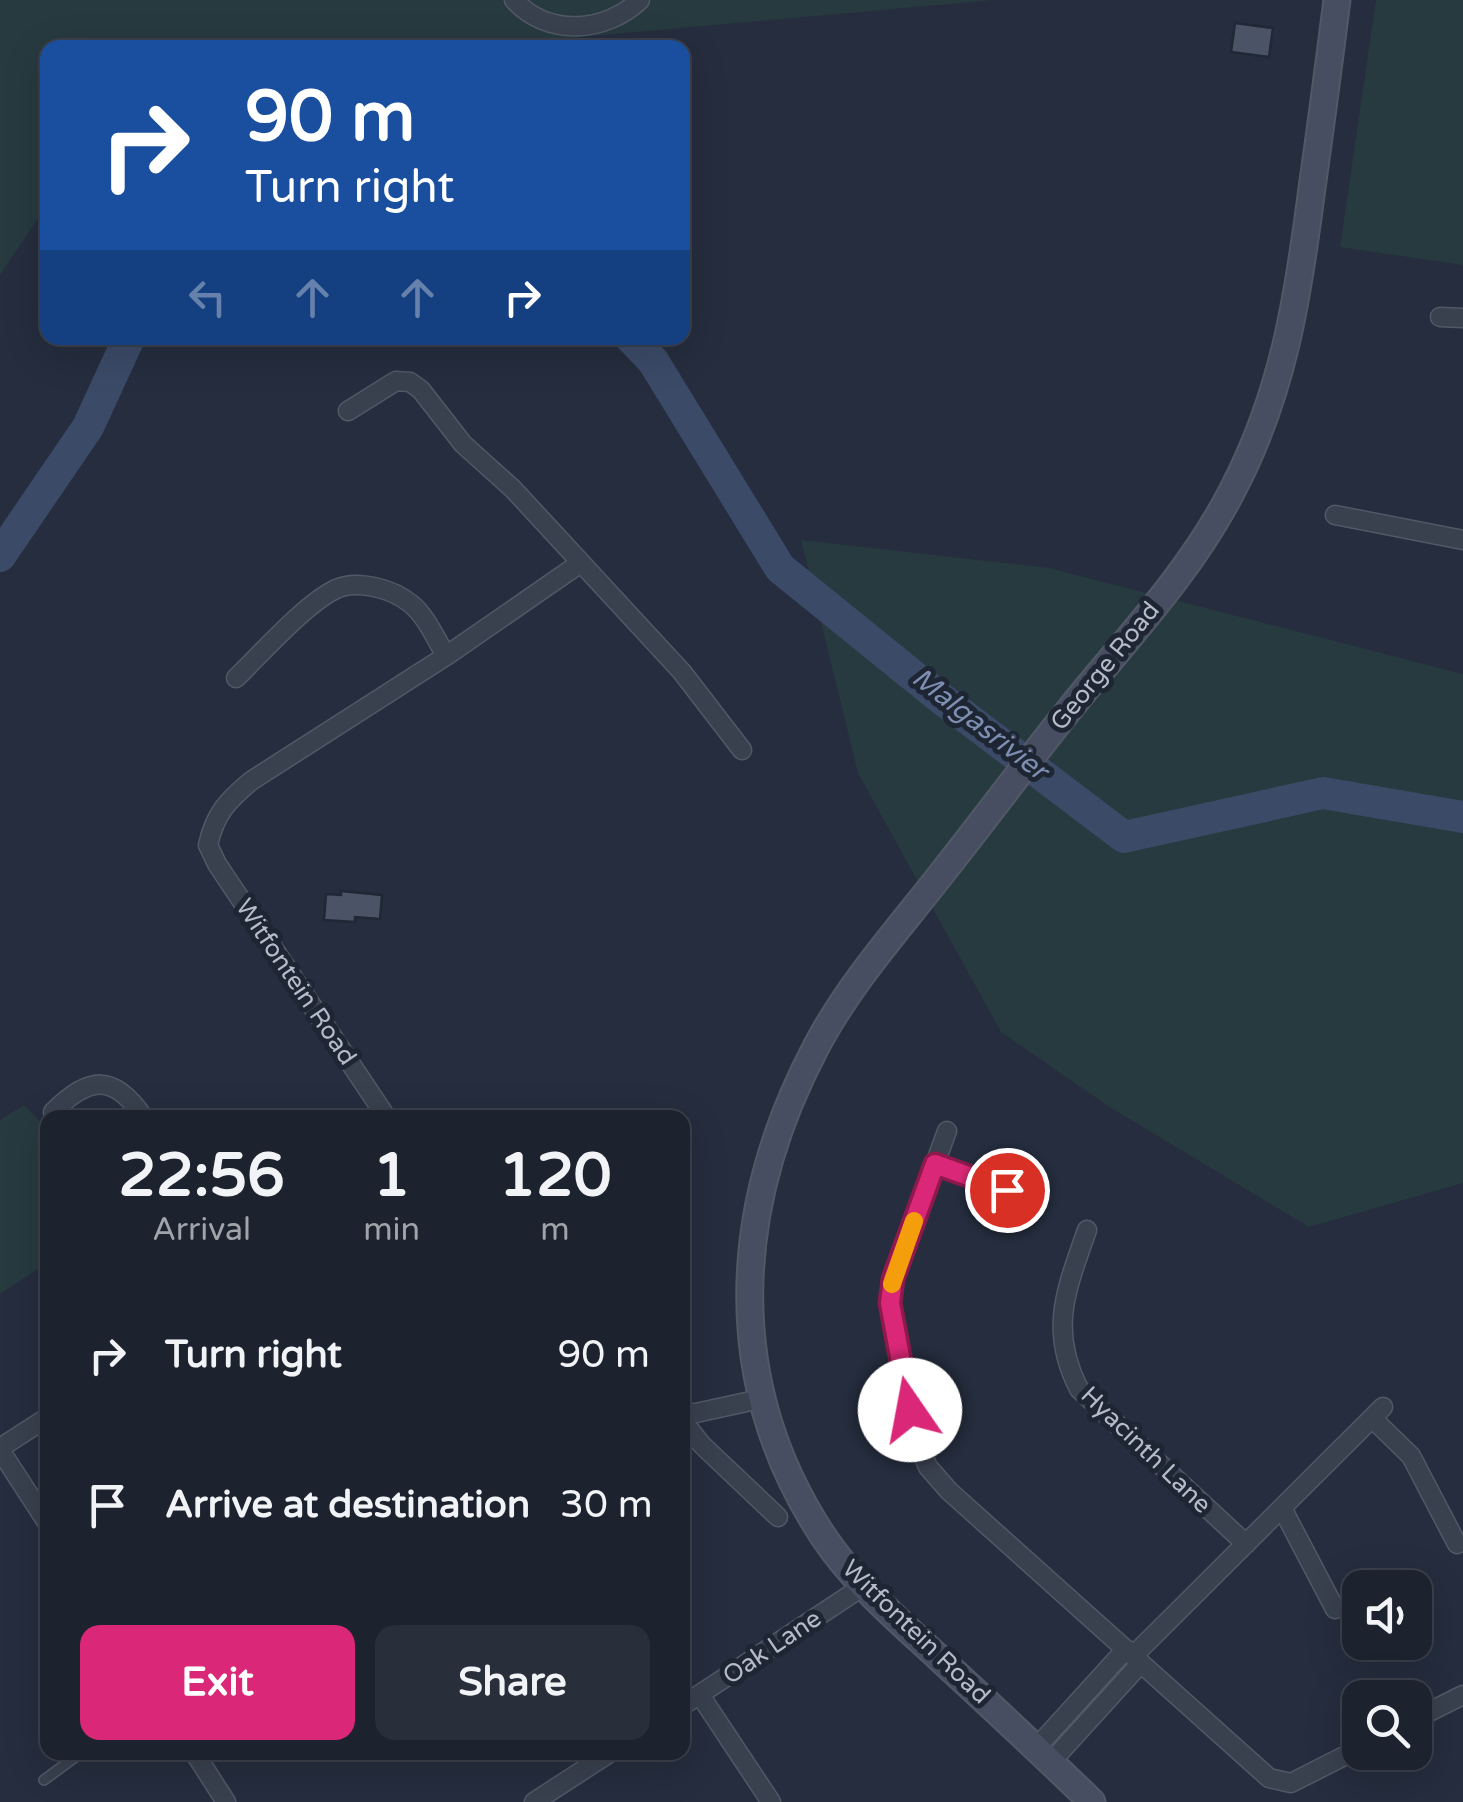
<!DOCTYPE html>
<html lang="en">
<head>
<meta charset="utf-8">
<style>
	:root { --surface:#1c222e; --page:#292f3a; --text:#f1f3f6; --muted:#a0a4aa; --line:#3a3f4a; --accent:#db2777 }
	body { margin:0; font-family:"Varela Round",sans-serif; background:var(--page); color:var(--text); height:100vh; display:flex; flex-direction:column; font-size:38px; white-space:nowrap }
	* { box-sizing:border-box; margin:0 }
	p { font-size:32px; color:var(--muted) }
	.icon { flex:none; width:55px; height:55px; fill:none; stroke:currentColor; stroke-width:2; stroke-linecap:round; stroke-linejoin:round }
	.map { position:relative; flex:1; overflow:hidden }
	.drawer { position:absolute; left:40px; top:1110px; width:650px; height:650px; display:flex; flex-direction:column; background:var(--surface); border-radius:20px; box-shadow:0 10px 40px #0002,0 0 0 2px var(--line) }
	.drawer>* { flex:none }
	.top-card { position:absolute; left:40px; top:40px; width:650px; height:305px; border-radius:20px; box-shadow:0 10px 40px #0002,0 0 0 2px var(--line); background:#1a4fa0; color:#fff; overflow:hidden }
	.buttons { position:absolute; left:1342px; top:1570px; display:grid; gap:20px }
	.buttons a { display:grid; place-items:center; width:90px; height:90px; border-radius:20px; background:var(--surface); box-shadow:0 10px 40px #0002,0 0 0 2px var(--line); font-size:50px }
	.pin { position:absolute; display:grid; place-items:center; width:85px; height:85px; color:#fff; margin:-42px; border:5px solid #fff; border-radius:50%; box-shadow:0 2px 10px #0007 }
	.me { position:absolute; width:110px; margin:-55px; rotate:348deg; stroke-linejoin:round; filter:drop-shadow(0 0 8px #0008) }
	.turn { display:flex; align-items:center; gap:35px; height:210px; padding:0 40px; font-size:45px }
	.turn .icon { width:130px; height:130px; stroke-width:2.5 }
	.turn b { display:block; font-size:70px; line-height:85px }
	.lanes { display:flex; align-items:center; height:95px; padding:0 40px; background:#0003; justify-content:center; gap:50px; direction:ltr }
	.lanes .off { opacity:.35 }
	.eta { display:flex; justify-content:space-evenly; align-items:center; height:170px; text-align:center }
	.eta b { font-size:60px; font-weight:700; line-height:70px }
	.action { display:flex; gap:20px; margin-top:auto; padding:20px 40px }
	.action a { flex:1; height:115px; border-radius:20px; background:var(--accent); color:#fff; font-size:40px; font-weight:700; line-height:115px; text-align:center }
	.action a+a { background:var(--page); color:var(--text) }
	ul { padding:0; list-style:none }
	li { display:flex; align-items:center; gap:30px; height:150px; padding:0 40px }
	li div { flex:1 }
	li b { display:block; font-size:38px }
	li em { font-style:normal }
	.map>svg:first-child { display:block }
</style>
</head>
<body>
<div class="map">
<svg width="1463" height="1802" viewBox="0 0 1463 1802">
	<rect width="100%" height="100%" fill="#252d3e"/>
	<!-- green -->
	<path fill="#273a3f" d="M0,0H993L581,37L504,48H48L47,205L0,275Z
		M1376,0H1463V265L1340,247Z
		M801,540L1049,568L1463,674V1183L1309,1227L1108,1106L1001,1032L858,773Z
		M24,1105L47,1129V1180L45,1182L48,1187L47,1263L0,1294V1120Z"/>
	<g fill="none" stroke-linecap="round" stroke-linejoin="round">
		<!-- river -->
		<path stroke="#3b4a67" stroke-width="32" d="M631,338L653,361L780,568L938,696L1124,837L1323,793L1463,817
			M0,556L88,427L129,338"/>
	</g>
	<!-- building -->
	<path fill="#4b5467" stroke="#202735" stroke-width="2.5" d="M1235,23L1273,28L1269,57L1231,52Z
		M341,891L382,895L380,919L355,917V922L324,920L326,894L341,895Z"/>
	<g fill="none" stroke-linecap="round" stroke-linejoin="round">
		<defs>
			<path id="lane" d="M44,1780L82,1752"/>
			<path id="street" d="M514,0C548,37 605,33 640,0
				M1440,317L1463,318
				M348,411L396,381L410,382L421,390L463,444L513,489L682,672L742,750
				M1335,515L1463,540
				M236,678C262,653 305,604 336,589C358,579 393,589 411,604C426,616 436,639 446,656L579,564
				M53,1112C89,1076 114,1073 144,1118
				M387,1118L217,864L208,845C215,814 227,801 251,781L446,656
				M947,1131L893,1279L890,1303L918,1443L928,1467L949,1491L1269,1778L1291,1783L1360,1748
				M935,1164L1007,1190
				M1087,1230C1067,1288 1048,1329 1079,1389L1246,1544
				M682,1413H696L760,1399
				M1372,1418L1411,1456L1457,1544
				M682,1420L702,1445L778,1517
				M0,1448L48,1417
				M0,1450L48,1524
				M1282,1508L1335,1609
				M1133,1656L1383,1407
				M700,1695L771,1802
				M682,1706L862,1587
				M1415,1719L1463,1695
				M1036,1748L1126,1649
				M194,1752L226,1802
				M1051,1762L1141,1663
				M534,1802L611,1752"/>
			<path id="secondary" d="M1092,1802C1042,1753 990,1705 939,1658C898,1620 854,1583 823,1536C721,1381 732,1206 816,1047C850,982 902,925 946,868C987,816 1027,762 1069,710C1126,639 1190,573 1232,491C1284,392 1298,297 1312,188C1321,125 1329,63 1337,0"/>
		</defs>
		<!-- lane casing -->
		<use href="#lane" stroke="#515866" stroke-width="12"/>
		<!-- street casing -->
		<use href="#street" stroke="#515866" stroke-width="21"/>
		<!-- secondary casing -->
		<use href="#secondary" stroke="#515866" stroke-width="29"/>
		<!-- lane -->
		<use href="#lane" stroke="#39404e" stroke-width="9"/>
		<!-- street -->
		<use href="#street" stroke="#39404e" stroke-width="18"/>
		<!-- secondary -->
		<use href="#secondary" stroke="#474e61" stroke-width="25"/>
	</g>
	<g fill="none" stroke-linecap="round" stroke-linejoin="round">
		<defs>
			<path id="route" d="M910,1410L890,1303L893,1279L935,1164L1007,1190"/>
		</defs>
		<!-- route casing -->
		<use href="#route" stroke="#8e194d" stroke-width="25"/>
		<!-- route -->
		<use href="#route" stroke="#db2777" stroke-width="18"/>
		<!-- slow -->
		<path stroke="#f59e0b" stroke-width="18" d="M892,1284L914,1221"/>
	</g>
	<g text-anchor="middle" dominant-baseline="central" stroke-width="10" stroke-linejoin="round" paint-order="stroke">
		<!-- street labels -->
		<g font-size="25" fill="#b5bbc9" stroke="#1e2533">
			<text transform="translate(1105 666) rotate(-51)">George Road</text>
			<text transform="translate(296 982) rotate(56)">Witfontein Road</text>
			<text transform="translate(1146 1450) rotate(44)">Hyacinth Lane</text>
			<text transform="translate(916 1632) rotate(44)">Witfontein Road</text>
			<text transform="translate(772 1647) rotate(-34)">Oak Lane</text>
		</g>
		<!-- water labels -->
		<g font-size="28" font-style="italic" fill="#7d8eb1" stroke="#1e2533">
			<text transform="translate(980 724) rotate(38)">Malgasrivier</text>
		</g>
	</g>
</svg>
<div class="buttons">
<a><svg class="icon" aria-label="sound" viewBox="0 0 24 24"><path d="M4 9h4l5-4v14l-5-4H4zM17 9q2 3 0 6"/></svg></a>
<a><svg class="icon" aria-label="search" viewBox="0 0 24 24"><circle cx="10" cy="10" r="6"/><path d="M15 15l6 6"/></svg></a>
</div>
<div class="pin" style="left:1007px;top:1190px;background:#d93025"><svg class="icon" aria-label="arrive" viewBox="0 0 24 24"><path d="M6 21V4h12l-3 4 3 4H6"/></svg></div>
<svg class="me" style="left:910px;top:1410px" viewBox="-20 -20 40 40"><circle r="19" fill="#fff"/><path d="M0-13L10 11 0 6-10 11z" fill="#db2777"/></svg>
<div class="top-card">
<div class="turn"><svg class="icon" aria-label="right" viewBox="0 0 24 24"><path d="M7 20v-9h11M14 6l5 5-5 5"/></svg><div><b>90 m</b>Turn right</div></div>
<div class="lanes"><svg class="icon off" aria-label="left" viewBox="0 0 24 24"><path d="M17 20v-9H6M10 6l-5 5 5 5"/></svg><svg class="icon off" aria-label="ahead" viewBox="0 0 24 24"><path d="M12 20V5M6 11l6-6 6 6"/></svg><svg class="icon off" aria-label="ahead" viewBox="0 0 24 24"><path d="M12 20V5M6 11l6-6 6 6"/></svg><svg class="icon" aria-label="right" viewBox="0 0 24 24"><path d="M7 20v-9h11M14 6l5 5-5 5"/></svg></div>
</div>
<section class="drawer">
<div class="eta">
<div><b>22:56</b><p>Arrival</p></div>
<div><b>1</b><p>min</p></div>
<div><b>120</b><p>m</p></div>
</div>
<ul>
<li><svg class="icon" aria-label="right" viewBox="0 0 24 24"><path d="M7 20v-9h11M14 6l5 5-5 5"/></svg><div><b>Turn right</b></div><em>90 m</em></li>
<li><svg class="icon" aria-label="arrive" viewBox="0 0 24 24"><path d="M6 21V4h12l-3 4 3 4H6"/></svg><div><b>Arrive at destination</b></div><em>30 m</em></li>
</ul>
<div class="action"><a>Exit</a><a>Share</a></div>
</section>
</div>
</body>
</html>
